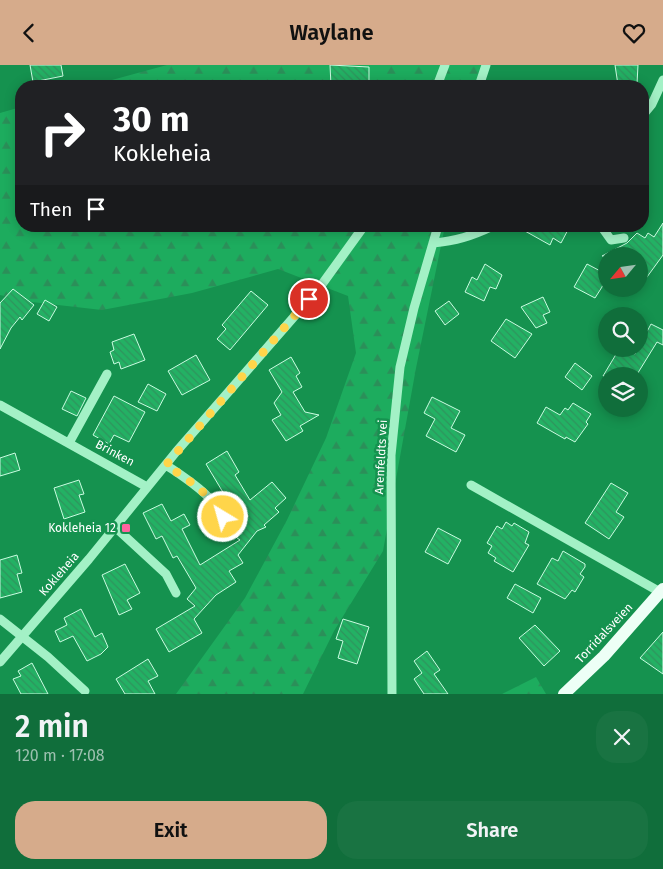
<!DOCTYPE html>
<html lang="en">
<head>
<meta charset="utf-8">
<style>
	:root { --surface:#106e3b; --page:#197342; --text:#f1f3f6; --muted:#9cc0af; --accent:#d6ab8b }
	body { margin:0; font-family:"Fira Sans",sans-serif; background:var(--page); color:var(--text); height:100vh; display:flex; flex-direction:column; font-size:19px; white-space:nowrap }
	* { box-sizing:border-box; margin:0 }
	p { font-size:16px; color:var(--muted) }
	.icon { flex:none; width:28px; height:28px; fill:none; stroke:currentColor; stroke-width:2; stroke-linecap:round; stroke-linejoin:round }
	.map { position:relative; height:629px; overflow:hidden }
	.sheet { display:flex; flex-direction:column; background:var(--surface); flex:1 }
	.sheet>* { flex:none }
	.hud { position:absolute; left:15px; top:15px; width:634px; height:152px; border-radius:20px; box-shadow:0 2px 12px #0003; background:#202124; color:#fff; overflow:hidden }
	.needle { width:32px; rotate:241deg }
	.tools { position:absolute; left:598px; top:182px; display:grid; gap:10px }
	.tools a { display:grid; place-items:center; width:50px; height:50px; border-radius:50%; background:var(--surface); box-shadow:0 2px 12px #0003; font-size:25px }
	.pin { position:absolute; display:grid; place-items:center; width:42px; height:42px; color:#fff; margin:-21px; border:2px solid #fff; border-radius:50%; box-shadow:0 1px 5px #0007 }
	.me { position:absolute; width:55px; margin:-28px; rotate:323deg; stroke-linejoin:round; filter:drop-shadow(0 0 4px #0008) }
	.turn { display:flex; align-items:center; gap:18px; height:105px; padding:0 15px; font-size:22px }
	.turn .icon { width:65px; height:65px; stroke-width:2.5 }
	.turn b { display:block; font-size:35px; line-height:42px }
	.then { display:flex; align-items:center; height:48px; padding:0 15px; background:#0003; gap:10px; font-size:19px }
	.round { display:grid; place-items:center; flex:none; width:52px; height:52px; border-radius:20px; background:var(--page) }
	.head { display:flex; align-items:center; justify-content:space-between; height:85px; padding:0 15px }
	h1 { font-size:30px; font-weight:600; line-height:38px }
	.cta { display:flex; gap:10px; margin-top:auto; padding:10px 15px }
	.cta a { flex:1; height:58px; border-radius:20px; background:var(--accent); color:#111; font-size:20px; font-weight:600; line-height:58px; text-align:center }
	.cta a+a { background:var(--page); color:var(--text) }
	header { display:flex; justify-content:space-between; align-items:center; height:65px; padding:0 15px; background:var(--accent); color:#111; font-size:22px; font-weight:600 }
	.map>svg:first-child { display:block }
</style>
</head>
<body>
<header><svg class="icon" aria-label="back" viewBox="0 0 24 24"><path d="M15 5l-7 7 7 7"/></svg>Waylane<svg class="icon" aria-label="heart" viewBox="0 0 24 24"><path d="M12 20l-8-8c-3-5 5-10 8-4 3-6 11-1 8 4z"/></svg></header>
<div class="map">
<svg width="663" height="629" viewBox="0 0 663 629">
	<defs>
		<pattern id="forest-firs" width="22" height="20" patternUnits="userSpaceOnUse" patternTransform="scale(1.25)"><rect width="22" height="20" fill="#1dac5e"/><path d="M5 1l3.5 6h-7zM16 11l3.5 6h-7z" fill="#2b8f59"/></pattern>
		<pattern id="building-back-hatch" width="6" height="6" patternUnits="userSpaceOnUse" patternTransform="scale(1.25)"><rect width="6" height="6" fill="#23b164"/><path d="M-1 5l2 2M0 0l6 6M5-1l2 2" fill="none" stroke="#2f935d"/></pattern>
	</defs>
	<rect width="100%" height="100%" fill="#15924f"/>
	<!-- forest -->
	<path fill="url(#forest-firs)" d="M167,0H488L483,21H90Z
		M21,42V161H445L416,303L383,486L334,566L303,629H176L245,533L287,455L326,373L356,288L348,231L278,204L192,228L102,245L32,237L0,230V48Z
		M536,612L546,629H502Z"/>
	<!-- building -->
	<path fill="url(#building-back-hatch)" stroke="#cafce1" d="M30,0H61L63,11L33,17Z
		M330,0L369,2V19L331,21Z
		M615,0H638L637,19L618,20Z
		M663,158V190L639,223V191H602L627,178L637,168L645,173L648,168L654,172Z
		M516,161H570L561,178L553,173L550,180Z
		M485,199L502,210L496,224L490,222L484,236L465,227L472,212L477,215Z
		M587,199L606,209L602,222L595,233L574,222Z
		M13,224L34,240L22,255L20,252L11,263L0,284V238Z
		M251,226L268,240L230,285L217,274L226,264L222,260Z
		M543,232L550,247L543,250L547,258L536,263L521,242Z
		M45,235L57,242L49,256L37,249Z
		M449,236L459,249L445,260L435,246Z
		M506,254L532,269L515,293L491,276Z
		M651,259L663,265V280L657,277L636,311H603L618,286L623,290L626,284L635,289Z
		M134,269L145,295L121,304L119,297L114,299L110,287L114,285L112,277Z
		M196,290L210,315L182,330L168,306Z
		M291,292L300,308L296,311L302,322L293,327L305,347L319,350L300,361L303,366L286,376L272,355L281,350L274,338L282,327L269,305Z
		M575,298L592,311L582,325L565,312Z
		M148,319L166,329L157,346L138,337Z
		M71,326L86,333L77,351L62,344Z
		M114,331L145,347L129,377L114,370L109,379L93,370Z
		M432,332L460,346L451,363L465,370L456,387L426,371L435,354L424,348Z
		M573,338L591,349L586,357L588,359L575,377L566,372L565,374L537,358L546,342L560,350L565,343L568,345Z
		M227,386L239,407L235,410L250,435L272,417L286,433L275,443L279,447L264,460L266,462L257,466L238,490L243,498L229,506L236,517L216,530L194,554L202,568L169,587L156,564L195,541L187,534L196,523L177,491L173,493L162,471L156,474L143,448L162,439L171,456L184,449L190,460L182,464L200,500L240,475L233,470L248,451L227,427L224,429L206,399Z
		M15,388L20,405L0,411V393Z
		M79,415L84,429L79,430L85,447L64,454L54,423Z
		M611,418L628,428L616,447L624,452L609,474L585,458Z
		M506,457L512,461L514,458L529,467L525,478L529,480L513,507L494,496L496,493L488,488L492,481L487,478L497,461L502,464Z
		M438,463L461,475L448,499L425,487Z
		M563,486L585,499V502L580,509L584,512L575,527L572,525L565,534L537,519L552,493L558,496Z
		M17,490L22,508L17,509L22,527L0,533V495Z
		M125,499L140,528L127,535L132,544L119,550L102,510Z
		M515,519L541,533L533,548L507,533Z
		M81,544L95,572L102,568L108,582L101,589L87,596L73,571L60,577L55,566L67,560L64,553Z
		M343,554L369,562L357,599L338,593L343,576L336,574Z
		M535,560L560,586L544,601L519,573Z
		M663,567V609L640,593Z
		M427,586L440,605L434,609L448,629H424L414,614L422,608L414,596Z
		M148,594L158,611L148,616L155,629H125L116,614Z
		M32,598L48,629H21L13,614L21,611L18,606Z"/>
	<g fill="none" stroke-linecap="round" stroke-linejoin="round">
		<!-- minor -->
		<path stroke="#a3f1c6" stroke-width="9" d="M437,21L445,0
			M479,21L486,0
			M642,51L652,39L663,15
			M601,161L611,175L624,173
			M433,178C456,176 472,171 493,161
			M0,340L147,422
			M69,378L107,309
			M166,400C191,417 226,437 225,471
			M471,420L660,527
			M115,462L166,509L176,528
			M0,554L48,592L85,626
			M0,597L89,494L176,387L320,222L364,161
			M392,629L391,390L400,302L414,243L438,161"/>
		<!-- major -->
		<path stroke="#edfff6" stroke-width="12" d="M564,629L604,591L663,524"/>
	</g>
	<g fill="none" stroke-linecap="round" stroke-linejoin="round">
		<!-- route -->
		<path stroke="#ffd54a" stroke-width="9" stroke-dasharray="0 16.2" d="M223,452C211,429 187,414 166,400L309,234"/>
	</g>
	<!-- markers -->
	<rect fill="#ff639f" stroke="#15924f" stroke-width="2" x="121" y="458" width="10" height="10" rx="2.5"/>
	<g text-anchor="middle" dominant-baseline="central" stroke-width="5" stroke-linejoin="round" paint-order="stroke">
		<!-- street labels -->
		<g font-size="12" fill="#fff" stroke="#15924f">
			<text transform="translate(115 388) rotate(28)">Brinken</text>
			<text transform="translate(381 392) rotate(-87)">Arenfeldts vei</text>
			<text transform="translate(59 509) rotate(-49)">Kokleheia</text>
			<text transform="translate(604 568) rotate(-47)">Torridalsveien</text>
		</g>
		<!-- poi labels -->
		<g font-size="12" fill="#fff" stroke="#15924f" text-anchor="end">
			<text x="116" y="463">Kokleheia 12</text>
		</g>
	</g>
</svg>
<div class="tools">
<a><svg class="needle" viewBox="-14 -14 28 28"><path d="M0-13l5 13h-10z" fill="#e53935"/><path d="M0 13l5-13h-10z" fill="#9cc0af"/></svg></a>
<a><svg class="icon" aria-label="search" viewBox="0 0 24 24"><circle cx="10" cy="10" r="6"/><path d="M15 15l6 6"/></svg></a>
<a><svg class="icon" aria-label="layers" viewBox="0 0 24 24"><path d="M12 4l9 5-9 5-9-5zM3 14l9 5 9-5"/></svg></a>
</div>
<div class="pin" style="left:309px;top:234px;background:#d93025"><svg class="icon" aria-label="arrive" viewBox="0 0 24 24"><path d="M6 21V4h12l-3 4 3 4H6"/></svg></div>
<svg class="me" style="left:223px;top:452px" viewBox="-20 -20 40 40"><circle r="17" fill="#ffd54a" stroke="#fff" stroke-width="3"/><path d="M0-11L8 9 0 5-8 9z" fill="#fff"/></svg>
<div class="hud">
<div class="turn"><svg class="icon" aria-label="right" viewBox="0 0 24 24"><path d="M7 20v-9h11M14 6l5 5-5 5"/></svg><div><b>30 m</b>Kokleheia</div></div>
<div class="then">Then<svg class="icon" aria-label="arrive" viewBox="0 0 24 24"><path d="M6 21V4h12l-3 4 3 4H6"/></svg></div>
</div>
</div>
<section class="sheet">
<div class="head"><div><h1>2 min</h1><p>120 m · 17:08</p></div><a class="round"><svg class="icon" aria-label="close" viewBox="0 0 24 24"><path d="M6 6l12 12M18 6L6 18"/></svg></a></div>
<div class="cta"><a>Exit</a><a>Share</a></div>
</section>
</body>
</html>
